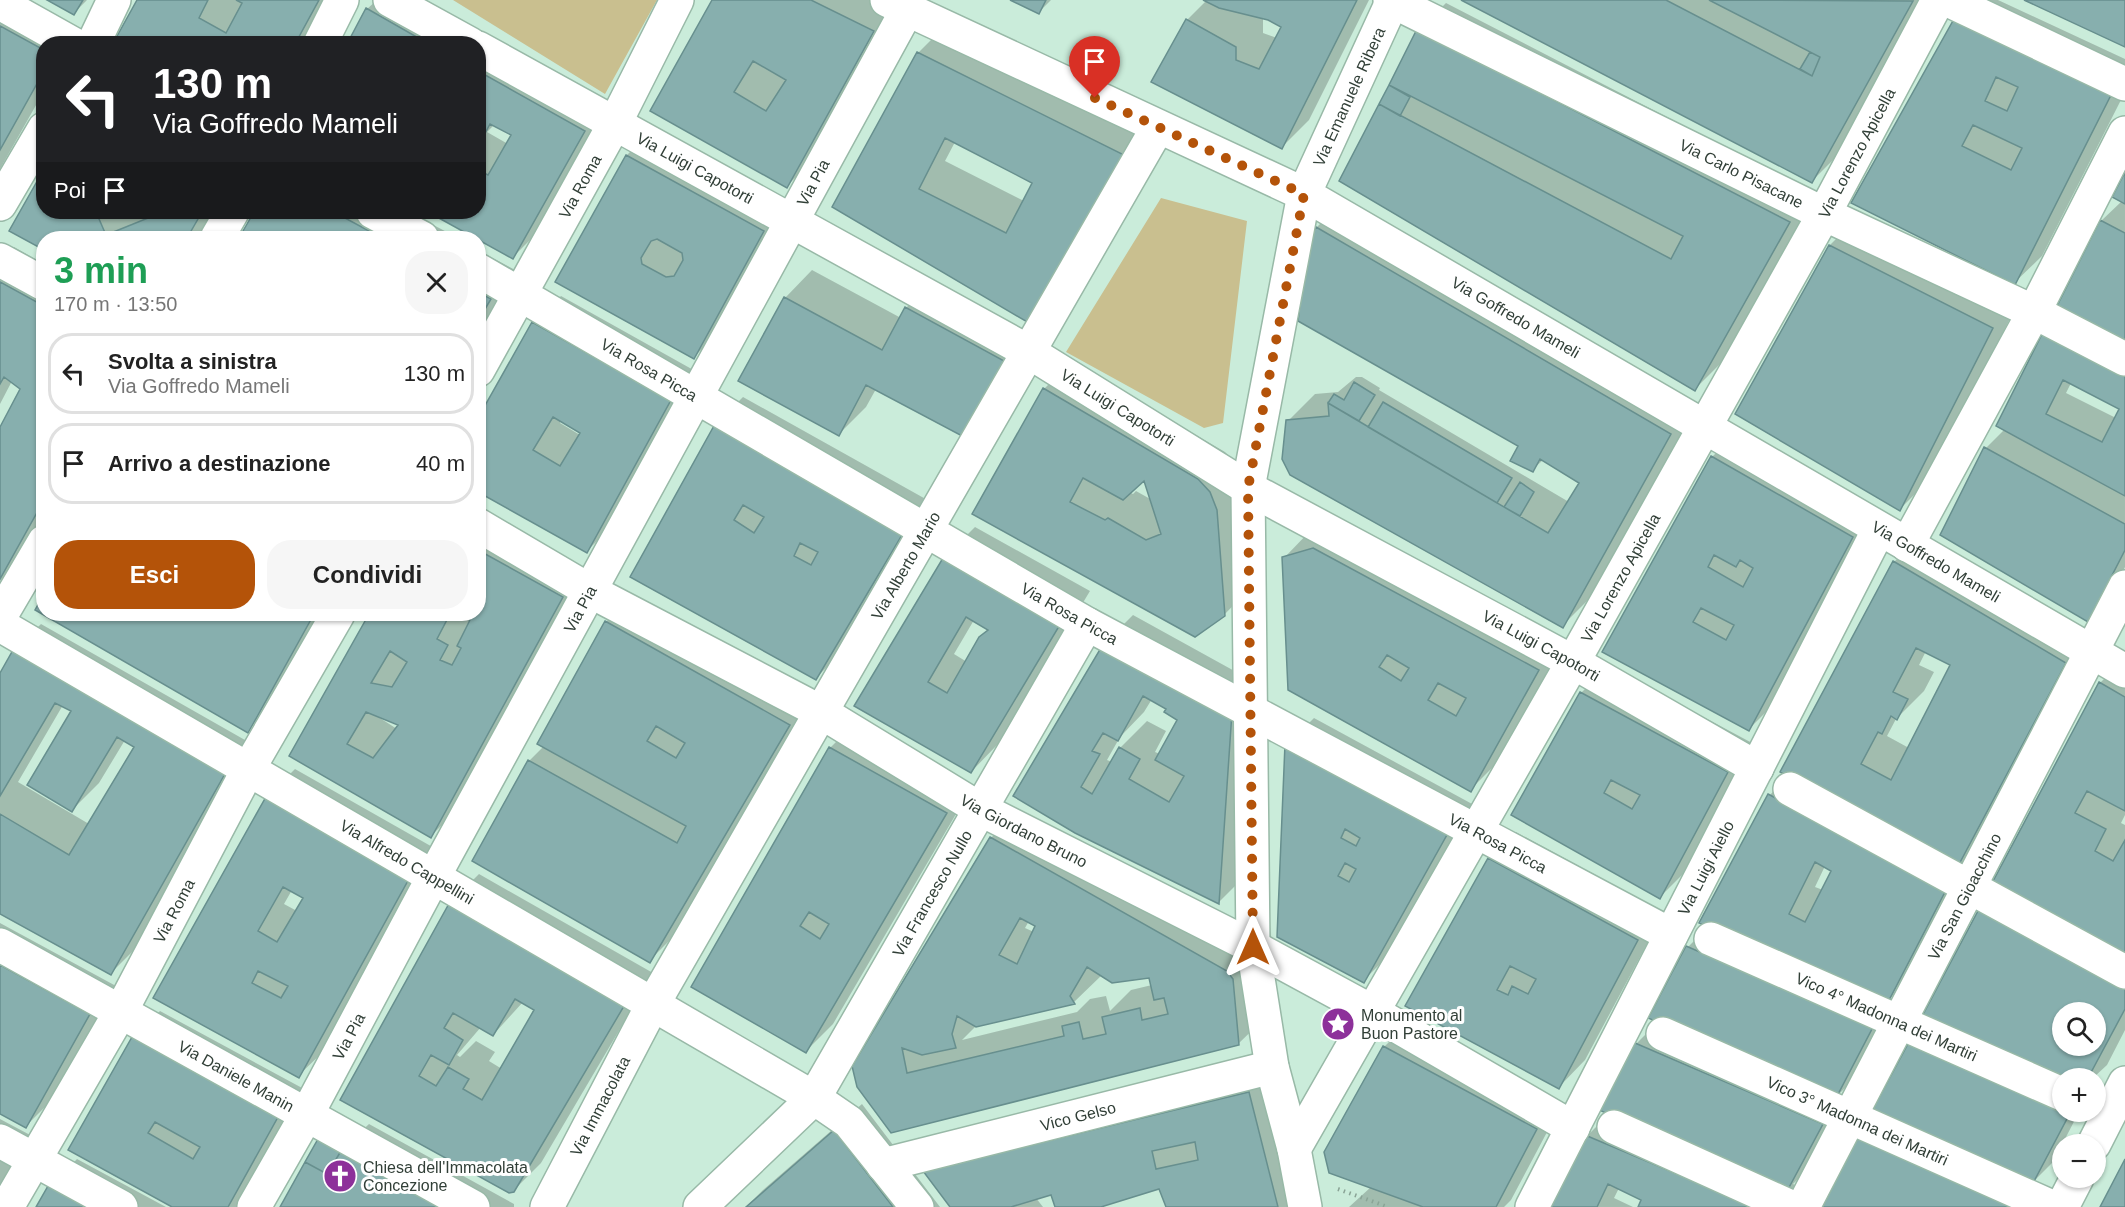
<!DOCTYPE html>
<html lang="it">
<head>
<meta charset="utf-8">
<style>
	:root { --surface:#fff; --page:#f6f6f6; --text:#222; --muted:#767676; --line:#e0e0e0; --accent:#b45309 }
	body { margin:0; font-family:Arial,sans-serif; background:var(--page); color:var(--text); height:100vh; display:flex; flex-direction:column; font-size:22px; white-space:nowrap }
	* { box-sizing:border-box; margin:0 }
	p { font-size:20px; color:var(--muted) }
	.icon { flex:none; width:33px; height:33px; fill:none; stroke:currentColor; stroke-width:2; stroke-linecap:round; stroke-linejoin:round }
	.map { position:relative; flex:1; overflow:hidden }
	.drawer { position:absolute; left:36px; top:231px; width:450px; height:390px; display:flex; flex-direction:column; background:var(--surface); border-radius:24px; box-shadow:0 2px 4px #0004 }
	.drawer>* { flex:none }
	.hud { position:absolute; left:36px; top:36px; width:450px; height:183px; border-radius:24px; box-shadow:0 2px 4px #0004; background:#202124; color:#fff; overflow:hidden }
	.buttons { position:absolute; left:2052px; top:1002px; display:grid; gap:12px }
	.buttons a { display:grid; place-items:center; width:54px; height:54px; border-radius:50%; background:var(--surface); box-shadow:0 2px 4px #0004; font-size:30px }
	.pin { position:absolute; display:grid; place-items:center; width:51px; height:51px; color:#fff; margin:-62px -26px; border-radius:50% 50% 50% 0; rotate:-45deg; box-shadow:0 0 6px #0007 }
	.pin .icon { rotate:45deg }
	.me { position:absolute; width:66px; margin:-33px; rotate:0deg; stroke-linejoin:round; filter:drop-shadow(0 0 4px #0008) }
	.turn { display:flex; align-items:center; gap:21px; height:126px; padding:0 18px; font-size:27px }
	.turn .icon { width:78px; height:78px; stroke-width:2.5 }
	.turn b { display:block; font-size:42px; line-height:51px }
	.then { display:flex; align-items:center; height:57px; padding:0 18px; background:#0003; gap:12px; font-size:22px }
	.round { display:grid; place-items:center; flex:none; width:63px; height:63px; border-radius:24px; background:var(--page) }
	.head { display:flex; align-items:center; justify-content:space-between; height:102px; padding:0 18px }
	h1 { font-size:36px; font-weight:700; line-height:45px; color:#1e9e55 }
	.primary-button { display:flex; gap:12px; margin-top:auto; padding:12px 18px }
	.primary-button a { flex:1; height:69px; border-radius:24px; background:var(--accent); color:#fff; font-size:24px; font-weight:700; line-height:69px; text-align:center }
	.primary-button a+a { background:var(--page); color:var(--text) }
	ul { padding:0; list-style:none }
	li { display:flex; align-items:center; gap:18px; height:81px; margin:0 12px 9px; padding:0 6px; border:3px solid var(--line); border-radius:24px }
	li div { flex:1 }
	li b { display:block; font-size:22px }
	li em { font-style:normal }
	.map>svg:first-child { display:block }
</style>
</head>
<body>
<div class="map">
<svg width="2125" height="1207" viewBox="0 0 2125 1207">
	<rect width="100%" height="100%" fill="#caecda"/>
	<!-- green -->
	<path fill="#c9bf8f" d="M453,0H657L605,94Z
		M1161,198L1247,221L1223,423L1204,428L1066,352Z"/>
	<!-- shadow -->
	<path fill="#0003" fill-rule="evenodd" d="M0,0H29L78,28L70,44H44V91L0,169Z
		M50,0H87L74,13Z
		M139,0H330L306,44H130Z
		M377,0H426L611,104L540,230L513,257L431,212H478V44H349L367,9ZM495,124L513,134L508,144L487,132Z
		M714,0H892L900,4L814,159L787,186L652,111Z
		M1014,0H1051L1039,12Z
		M1207,0H1369L1309,120L1282,147L1187,20ZM1263,17L1283,26L1277,38L1263,33Z
		M1464,0H1925L1839,154L1811,182Z
		M1975,0H1998L2125,59V92L2042,256L2014,283L1854,203Z
		M1446,3L1816,194L1722,362L1695,389L1341,181L1419,30Z
		M945,26L1152,128L1056,294L834,207L918,53ZM955,142L1034,182L1024,201L945,161Z
		M654,128L790,204L721,330L694,357L557,281L627,155Z
		M2125,175V567L2109,599L2088,620L1986,448L2005,429L2101,221L2122,201ZM2071,383L2121,408L2116,418L2066,393Z
		M1344,200L1697,406L1589,599L1562,626L1288,421L1315,394L1338,392L1356,377H1362L1380,388L1379,390L1569,502L1581,483L1543,460L1532,470L1520,446L1317,227Z
		M44,212H213L198,238H44Z
		M256,212H409L458,238H241Z
		M1857,218L2019,301L1927,482L1900,509L1830,245Z
		M14,247L44,264V520L22,559L0,581V430L22,389L12,381L0,404V261Z
		M478,250L517,271L478,340Z
		M812,270L901,318L906,308L933,281L1032,334L991,408L876,389L866,407L839,434L785,298Z
		M561,296L697,372L614,524L587,551L478,490L534,323ZM561,420L582,432L580,435L560,423Z
		M1071,362L1225,452L1237,465L1251,587L1224,615L974,513L1044,389ZM1144,478L1152,500L1136,491L1133,494L1129,492Z
		M743,397L931,502L843,651L816,678L632,576L716,424Z
		M1739,430L1879,510L1776,702L1749,729L1604,651L1712,457Z
		M478,508L589,570L458,809L431,836L291,756L371,614H466L473,617L478,614ZM369,711L400,724L397,729Z
		M975,527L1090,591L998,744L971,772L856,705L948,554ZM974,620L990,629L967,662L954,654Z
		M1311,530L1565,643L1497,763L1470,790L1284,558Z
		M1922,535L2092,635L1984,839L1965,858L1972,862L1913,975L1886,1003L1893,1006L1856,1077L1835,1098L1843,1102L1807,1170L1793,1184L1801,1188L1791,1207H1640L1643,1200L1619,1188L1614,1198L1633,1207H1549L1587,1136L1609,1114L1636,1044L1659,1021L1688,947L1709,926L1701,922L1770,795L1789,775L1782,771L1894,562ZM1926,651L1952,665L1909,748L1887,736L1896,719L1924,691L1934,672L1919,665ZM1825,866L1833,870L1823,890L1815,887Z
		M633,595L816,697L676,934L649,961L474,861L529,761L544,746L606,622Z
		M37,610L44,614H325L274,704L247,731Z
		M1133,615L1258,684L1246,875L1219,902L1016,795L1106,642ZM1152,699L1180,719L1160,754L1155,752L1166,731L1147,721L1120,748L1112,762L1107,760L1120,737L1144,712Z
		M41,624L252,744L138,946L111,973L0,913V676L14,651ZM63,705L73,711L72,810L99,783L125,740L136,746L89,824L18,782Z
		M2125,658V815L2121,823L2125,825V1030L2107,1065L2093,1078H2062V1112H2079L2053,1162L2031,1184L1823,1207L2100,683ZM2062,1012H2096V1046H2062Z
		M1608,666L1754,744L1687,870L1659,898L1513,814L1581,693Z
		M1314,718L1474,805L1390,954L1363,981L1287,745Z
		M857,721L973,785L833,1024L806,1051L693,987L830,748Z
		M295,769L436,849L326,1049L298,1076L155,998L268,796ZM292,890L305,897L297,911L284,904Z
		M1018,810L1254,944L1266,1017L1238,1044L859,1087L991,838ZM1029,921L1037,926L1034,932L1025,928ZM1102,975L1150,976L1152,985L1131,990L1110,1011L1106,996L1090,999L1077,1012L962,1040L976,1026L1074,1002Z
		M1516,832L1664,912L1585,1060L1558,1088L1407,1006L1489,859Z
		M479,874L653,973L541,1163L513,1191L342,1100L452,901ZM523,1002L536,1010L502,1069L489,1061L495,1052L476,1041L460,1057L457,1055L481,1027L493,1035Z
		M0,923L116,986L53,1099L26,1126L0,1112Z
		M160,1011L304,1089L237,1207H175L70,1150L133,1038Z
		M1411,1020L1563,1102L1511,1200L1504,1207H1349L1371,1187L1384,1047Z
		M1276,1066L1311,1207H1168L1160,1187L1096,1207H1056L1053,1193L1036,1198L1043,1207H952L925,1171Z
		M862,1104L940,1207H746L763,1190Z
		M0,1119L32,1136L0,1192Z
		M369,1124L514,1204V1207H282Z
		M77,1159L166,1207H38L50,1187Z"/>
	<!-- building -->
	<path fill="#87afae" stroke="#678f8e" stroke-width="1.5" fill-rule="evenodd" d="M47,0H83L74,15Z
		M137,0H208L199,18L226,33L242,3L236,0H319L295,44H127L116,38Z
		M712,0H811L874,31L787,188L650,111ZM753,61L786,80L766,111L734,92Z
		M1010,0H1046L1039,14Z
		M1203,0H1357L1282,149L1151,82L1186,19L1236,47V60L1259,69L1281,27L1268,20L1219,8Z
		M1461,0H1666L1812,76L1820,57L1709,0L1913,1L1812,183Z
		M2024,0H2125V47Z
		M366,8L429,44H347Z
		M1954,19L2112,93L2015,285L1851,203ZM1996,77L2018,87L2007,111L1985,101ZM1973,125L2022,148L2011,170L1962,146Z
		M0,26L44,50V71L0,150Z
		M1417,29L1790,222L1695,391L1339,181L1379,104L1671,259L1683,236L1389,85Z
		M917,52L1126,156L1029,323L832,207ZM945,138L1032,183L1006,233L919,189Z
		M1810,52L1820,57L1812,76L1800,69Z
		M478,71L585,131L513,259L428,212H478V170L488,175L511,135L490,124L481,141L478,139Z
		M1389,85L1410,97L1400,116L1379,104Z
		M626,155L764,231L694,359L555,282ZM657,239L682,253L683,260L674,276L666,277L642,264L641,258L651,241Z
		M44,169V212H96L106,235L153,216L152,212H202L187,238H44V250L9,231Z
		M2125,172V204L2112,197Z
		M254,212H334L382,238H239Z
		M2100,220L2125,233V343L2056,308Z
		M1316,227L1671,434L1563,628L1290,475L1282,459L1286,420L1329,416L1328,403L1548,533L1579,483L1540,459L1533,472L1510,461L1518,446L1298,321L1307,243Z
		M1829,245L1993,328L1900,511L1735,414Z
		M0,282L44,306V500L0,579V427L20,389L4,377L0,384Z
		M478,292L491,299L478,321Z
		M784,297L882,350L905,307L1006,362L964,437L866,385L839,436L738,381Z
		M532,322L671,400L587,553L478,492V418ZM553,417L580,433L560,466L533,450Z
		M2043,332L2125,374V496L1996,426ZM2063,380L2119,409L2102,442L2046,414Z
		M1354,382L1375,395L1359,421L1328,403L1334,394L1344,400Z
		M1043,388L1198,479L1210,492L1217,510L1225,616L1195,637L972,514ZM1083,478L1123,500L1144,481L1161,534L1146,540L1108,518L1105,520L1070,502Z
		M1383,402L1512,478L1497,503L1368,427Z
		M715,424L905,530L816,680L630,577ZM743,505L764,517L754,533L734,520ZM800,543L818,552L811,565L794,556Z
		M1984,447L2125,524V550L2088,622L1940,535Z
		M1711,456L1853,537L1749,731L1602,652ZM1714,555L1736,567L1740,560L1753,568L1743,587L1708,567ZM1701,608L1734,625L1726,640L1693,622Z
		M1520,482L1534,492L1520,516L1504,507Z
		M1313,548L1539,670L1471,792L1288,690L1282,557ZM1387,655L1409,668L1401,681L1379,667ZM1438,683L1466,698L1456,716L1428,700Z
		M478,550L563,597L431,838L289,756L369,614H450L437,639L448,645L440,660L452,665L461,648L457,646L473,614H478ZM390,651L407,662L392,687L371,683ZM366,712L398,725L373,758L347,744Z
		M946,553L1064,618L971,773L854,706ZM966,617L988,630L979,637L947,693L928,682Z
		M1893,561L2066,663L1957,868L1780,772ZM1916,648L1950,665L1891,780L1861,764L1878,732L1882,734L1891,716L1897,720L1908,699L1893,692Z
		M44,594V614H314L248,733L35,610Z
		M605,621L790,725L650,963L472,861L528,760L677,843L686,826L537,744ZM656,726L685,743L676,758L647,741Z
		M1105,641L1232,712L1219,904L1075,833L1013,796ZM1143,696L1166,709L1164,712L1177,720L1155,760L1184,776L1169,802L1129,779L1140,759L1119,747L1092,794L1081,787L1100,754L1092,751L1103,733L1118,741Z
		M13,650L226,772L111,975L0,914V814L69,855L134,747L117,737L72,812L27,785L71,711L55,703L0,796V673Z
		M2099,682L2125,697V811L2087,791L2075,813L2106,829L2095,851L2113,861L2125,840V958L1991,885Z
		M1580,692L1728,772L1660,899L1511,815ZM1611,780L1640,795L1632,809L1604,793Z
		M1285,744L1448,833L1364,983L1277,937ZM1345,829L1360,838L1356,846L1341,838ZM1345,863L1356,869L1349,882L1338,876Z
		M829,747L947,813L806,1053L691,987ZM809,912L829,924L820,939L800,926Z
		M1768,794L1946,890L1887,1004L1699,923ZM1815,862L1831,871L1805,922L1789,914Z
		M267,795L410,877L299,1078L153,998ZM283,887L303,898L277,942L258,931ZM258,971L288,986L281,998L252,983Z
		M990,837L1227,971L1233,979L1239,1045L891,1133L857,1087L852,1066ZM1020,918L1035,926L1017,964L999,955ZM1087,967L1112,983L1149,978L1154,1000L1164,998L1168,1014L1142,1020L1140,1008L1102,1017L1106,1034L1083,1039L1079,1022L1062,1026L1064,1036L907,1073L902,1048L922,1055L956,1048L952,1034L957,1016L976,1027L1075,1004L1070,996Z
		M1488,858L1638,940L1559,1089L1405,1006ZM1510,966L1536,979L1528,994L1512,986L1508,995L1497,990Z
		M451,900L627,1001L514,1192L509,1193L340,1100ZM515,999L534,1010L482,1100L463,1089L469,1079L448,1067L436,1086L419,1076L431,1055L449,1065L463,1040L444,1028L453,1013L493,1036Z
		M1979,909L2125,989V1009L2088,1078H2062L1920,1020ZM2062,1012H2096V1046H2062Z
		M1686,946L1873,1027L1835,1100L1648,1018Z
		M0,965L90,1014L26,1128L0,1114Z
		M132,1037L278,1117L228,1207H172L68,1150ZM155,1122L200,1147L193,1159L148,1133Z
		M1909,1042L2070,1113L2032,1185L1869,1116Z
		M1635,1043L1823,1124L1786,1193L1599,1110Z
		M1383,1046L1537,1129L1496,1207H1423L1329,1173L1324,1152Z
		M1249,1092L1278,1207H1166L1159,1189L1101,1207H1055L1051,1195L1011,1207H950L923,1171ZM1195,1142L1198,1160L1156,1169L1152,1151Z
		M834,1130L893,1207H746Z
		M1585,1135L1755,1207H1638L1641,1200L1608,1184L1597,1207H1547Z
		M1858,1137L2016,1207H1822Z
		M318,1139L341,1151L327,1174L305,1162Z
		M341,1151L444,1207H280L305,1162L327,1174Z
		M2125,1159V1207H2100Z
		M48,1186L89,1207H36Z"/>
	<g fill="none" stroke-linecap="round" stroke-linejoin="round">
		<defs>
			<g id="minor">
				<path d="M390,0L470,44"/>
				<path id="s1" d="M887,0L1304,194L2125,671"/>
				<path id="s2" d="M1390,0L1824,214L2034,312L2125,359"/>
				<path d="M1948,0L2125,84"/>
				<path d="M0,3L73,44"/>
				<path d="M93,44L114,0"/>
				<path d="M320,44L342,0"/>
				<path id="s3" d="M478,48L1029,352L1248,488L1573,662L1757,768"/>
				<path d="M0,204L44,129"/>
				<path d="M373,212L422,238"/>
				<path d="M217,238L232,212"/>
				<path d="M0,260L44,284"/>
				<path id="s4" d="M478,270L1087,624L1671,935"/>
				<path id="s5" d="M478,370L615,123L677,0"/>
				<path id="s6" d="M478,525L592,592L821,712L980,809L1253,947L1371,1011L1573,1128"/>
				<path d="M1907,545L2034,312L2125,133"/>
				<path d="M0,617L44,542"/>
				<path id="s7" d="M0,625L814,1098L849,1122L917,1207"/>
				<path d="M1790,789L2125,972"/>
				<path id="s8" d="M1711,939L2062,1094"/>
				<path id="s9" d="M0,945L473,1207"/>
				<path id="s10" d="M1663,1034L2052,1207"/>
				<path d="M1614,1127L1791,1207"/>
				<path d="M0,1141L121,1207"/>
				<path id="s11" d="M1294,1149L1573,662L1824,214L1938,0"/>
				<path id="s12" d="M883,1165L1272,1067"/>
				<path id="s13" d="M7,1207L121,1011L249,768L338,614"/>
				<path id="s14" d="M254,1207L306,1116L434,876L907,10"/>
				<path id="s15" d="M547,1207L653,1004L1158,127"/>
				<path id="s16" d="M700,1207L814,1098L1087,624"/>
				<path id="s17" d="M1305,1207L1294,1149L1272,1067L1253,947L1248,488L1304,194L1393,0"/>
				<path id="s18" d="M1532,1207L1879,529"/>
				<path id="s19" d="M1803,1207L2125,587"/>
			</g>
			<path id="tertiary" d="M2094,1144L2125,1083
				M2062,1207L2077,1178"/>
		</defs>
		<!-- minor casing -->
		<use href="#minor" stroke="#98b9a7" stroke-width="36"/>
		<!-- tertiary casing -->
		<use href="#tertiary" stroke="#98b9a7" stroke-width="36"/>
		<!-- path -->
		<path stroke="#8aa496" stroke-width="4" stroke-dasharray="1.5 4.5" stroke-linecap="butt" d="M1338,1189L1388,1207"/>
		<!-- minor -->
		<use href="#minor" stroke="#fff" stroke-width="33"/>
		<!-- tertiary -->
		<use href="#tertiary" stroke="#fff" stroke-width="33"/>
	</g>
	<g fill="none" stroke-linecap="round" stroke-linejoin="round">
		<!-- route -->
		<path stroke="#b45309" stroke-width="10" stroke-dasharray="0 18" d="M1095,98L1304,194L1248,488L1253,947"/>
	</g>
	<!-- icons -->
	<defs>
		<symbol id="sight-disc" viewBox="-11 -11 22 22"><circle r="9.5" fill="#8d309a" stroke="#fff"/><path d="M0-6L1.8-2.2L6-1.7L2.9 1.2L3.7 5.4L0 3.3L-3.7 5.4L-2.9 1.2L-6-1.7L-1.8-2.2Z" fill="#fff"/></symbol>
		<symbol id="church-disc" viewBox="-11 -11 22 22"><circle r="9.5" fill="#8d309a" stroke="#fff"/><path d="M-1.2-6h2.4v3.5h3.3v2.4h-3.3V6h-2.4V-.1h-3.3v-2.4h3.3Z" fill="#fff"/></symbol>
	</defs>
	<g fill-rule="evenodd">
		<use href="#sight-disc" x="1319" y="1005" width="38" height="38"/>
		<use href="#church-disc" x="321" y="1157" width="38" height="38"/>
	</g>
	<g text-anchor="middle" dominant-baseline="central" stroke-width="6" stroke-linejoin="round" paint-order="stroke">
		<!-- street labels -->
		<g font-size="16" fill="#313f37" stroke="#fff">
			<text stroke="none"><textPath href="#s17" startOffset="1131">Via Emanuele Ribera</textPath></text>
			<text stroke="none"><textPath href="#s11" startOffset="1144">Via Lorenzo Apicella</textPath></text>
			<text stroke="none"><textPath href="#s3" startOffset="248">Via Luigi Capotorti</textPath></text>
			<text stroke="none"><textPath href="#s2" startOffset="392">Via Carlo Pisacane</textPath></text>
			<text stroke="none"><textPath href="#s14" startOffset="1167">Via Pia</textPath></text>
			<text stroke="none"><textPath href="#s5" startOffset="210">Via Roma</textPath></text>
			<text stroke="none"><textPath href="#s1" startOffset="705">Via Goffredo Mameli</textPath></text>
			<text stroke="none"><textPath href="#s4" startOffset="198">Via Rosa Picca</textPath></text>
			<text stroke="none"><textPath href="#s3" startOffset="734">Via Luigi Capotorti</textPath></text>
			<text stroke="none"><textPath href="#s1" startOffset="1191">Via Goffredo Mameli</textPath></text>
			<text stroke="none"><textPath href="#s15" startOffset="735">Via Alberto Mario</textPath></text>
			<text stroke="none"><textPath href="#s11" startOffset="658">Via Lorenzo Apicella</textPath></text>
			<text stroke="none"><textPath href="#s14" startOffset="681">Via Pia</textPath></text>
			<text stroke="none"><textPath href="#s4" startOffset="684">Via Rosa Picca</textPath></text>
			<text stroke="none"><textPath href="#s3" startOffset="1220">Via Luigi Capotorti</textPath></text>
			<text stroke="none"><textPath href="#s6" startOffset="626">Via Giordano Bruno</textPath></text>
			<text stroke="none"><textPath href="#s4" startOffset="1170">Via Rosa Picca</textPath></text>
			<text stroke="none"><textPath href="#s7" startOffset="471">Via Alfredo Cappellini</textPath></text>
			<text stroke="none"><textPath href="#s18" startOffset="381">Via Luigi Aiello</textPath></text>
			<text stroke="none"><textPath href="#s16" startOffset="394">Via Francesco Nullo</textPath></text>
			<text stroke="none"><textPath href="#s19" startOffset="350">Via San Gioacchino</textPath></text>
			<text stroke="none"><textPath href="#s13" startOffset="340">Via Roma</textPath></text>
			<text stroke="none"><textPath href="#s8" startOffset="192">Vico 4° Madonna dei Martiri</textPath></text>
			<text stroke="none"><textPath href="#s14" startOffset="195">Via Pia</textPath></text>
			<text stroke="none"><textPath href="#s9" startOffset="270">Via Daniele Manin</textPath></text>
			<text stroke="none"><textPath href="#s15" startOffset="114">Via Immacolata</textPath></text>
			<text stroke="none"><textPath href="#s12" startOffset="201">Vico Gelso</textPath></text>
			<text stroke="none"><textPath href="#s10" startOffset="213">Vico 3° Madonna dei Martiri</textPath></text>
		</g>
		<!-- poi labels -->
		<g font-size="16" fill="#313f37" stroke="#fff" text-anchor="start">
			<text x="1361" y="1015">Monumento al<tspan x="1361" dy="18">Buon Pastore</tspan></text>
			<text x="363" y="1167">Chiesa dell'Immacolata<tspan x="363" dy="18">Concezione</tspan></text>
		</g>
	</g>
</svg>
<div class="buttons">
<a><svg class="icon" aria-label="search" viewBox="0 0 24 24"><circle cx="10" cy="10" r="6"/><path d="M15 15l6 6"/></svg></a>
<a>+</a>
<a>−</a>
</div>
<div class="pin" style="left:1095px;top:98px;background:#d93025"><svg class="icon" aria-label="arrive" viewBox="0 0 24 24"><path d="M6 21V4h12l-3 4 3 4H6"/></svg></div>
<svg class="me" style="left:1253px;top:947px" viewBox="-20 -20 40 40"><path d="M0-17L14 15 0 8-14 15z" fill="#b45309" stroke="#fff" stroke-width="4"/></svg>
<div class="hud">
<div class="turn"><svg class="icon" aria-label="left" viewBox="0 0 24 24"><path d="M17 20v-9H6M10 6l-5 5 5 5"/></svg><div><b>130 m</b>Via Goffredo Mameli</div></div>
<div class="then">Poi<svg class="icon" aria-label="arrive" viewBox="0 0 24 24"><path d="M6 21V4h12l-3 4 3 4H6"/></svg></div>
</div>
<section class="drawer">
<div class="head"><div><h1>3 min</h1><p>170 m · 13:50</p></div><a class="round"><svg class="icon" aria-label="close" viewBox="0 0 24 24"><path d="M6 6l12 12M18 6L6 18"/></svg></a></div>
<ul>
<li><svg class="icon" aria-label="left" viewBox="0 0 24 24"><path d="M17 20v-9H6M10 6l-5 5 5 5"/></svg><div><b>Svolta a sinistra</b><p>Via Goffredo Mameli</p></div><em>130 m</em></li>
<li><svg class="icon" aria-label="arrive" viewBox="0 0 24 24"><path d="M6 21V4h12l-3 4 3 4H6"/></svg><div><b>Arrivo a destinazione</b></div><em>40 m</em></li>
</ul>
<div class="primary-button"><a>Esci</a><a>Condividi</a></div>
</section>
</div>
</body>
</html>
